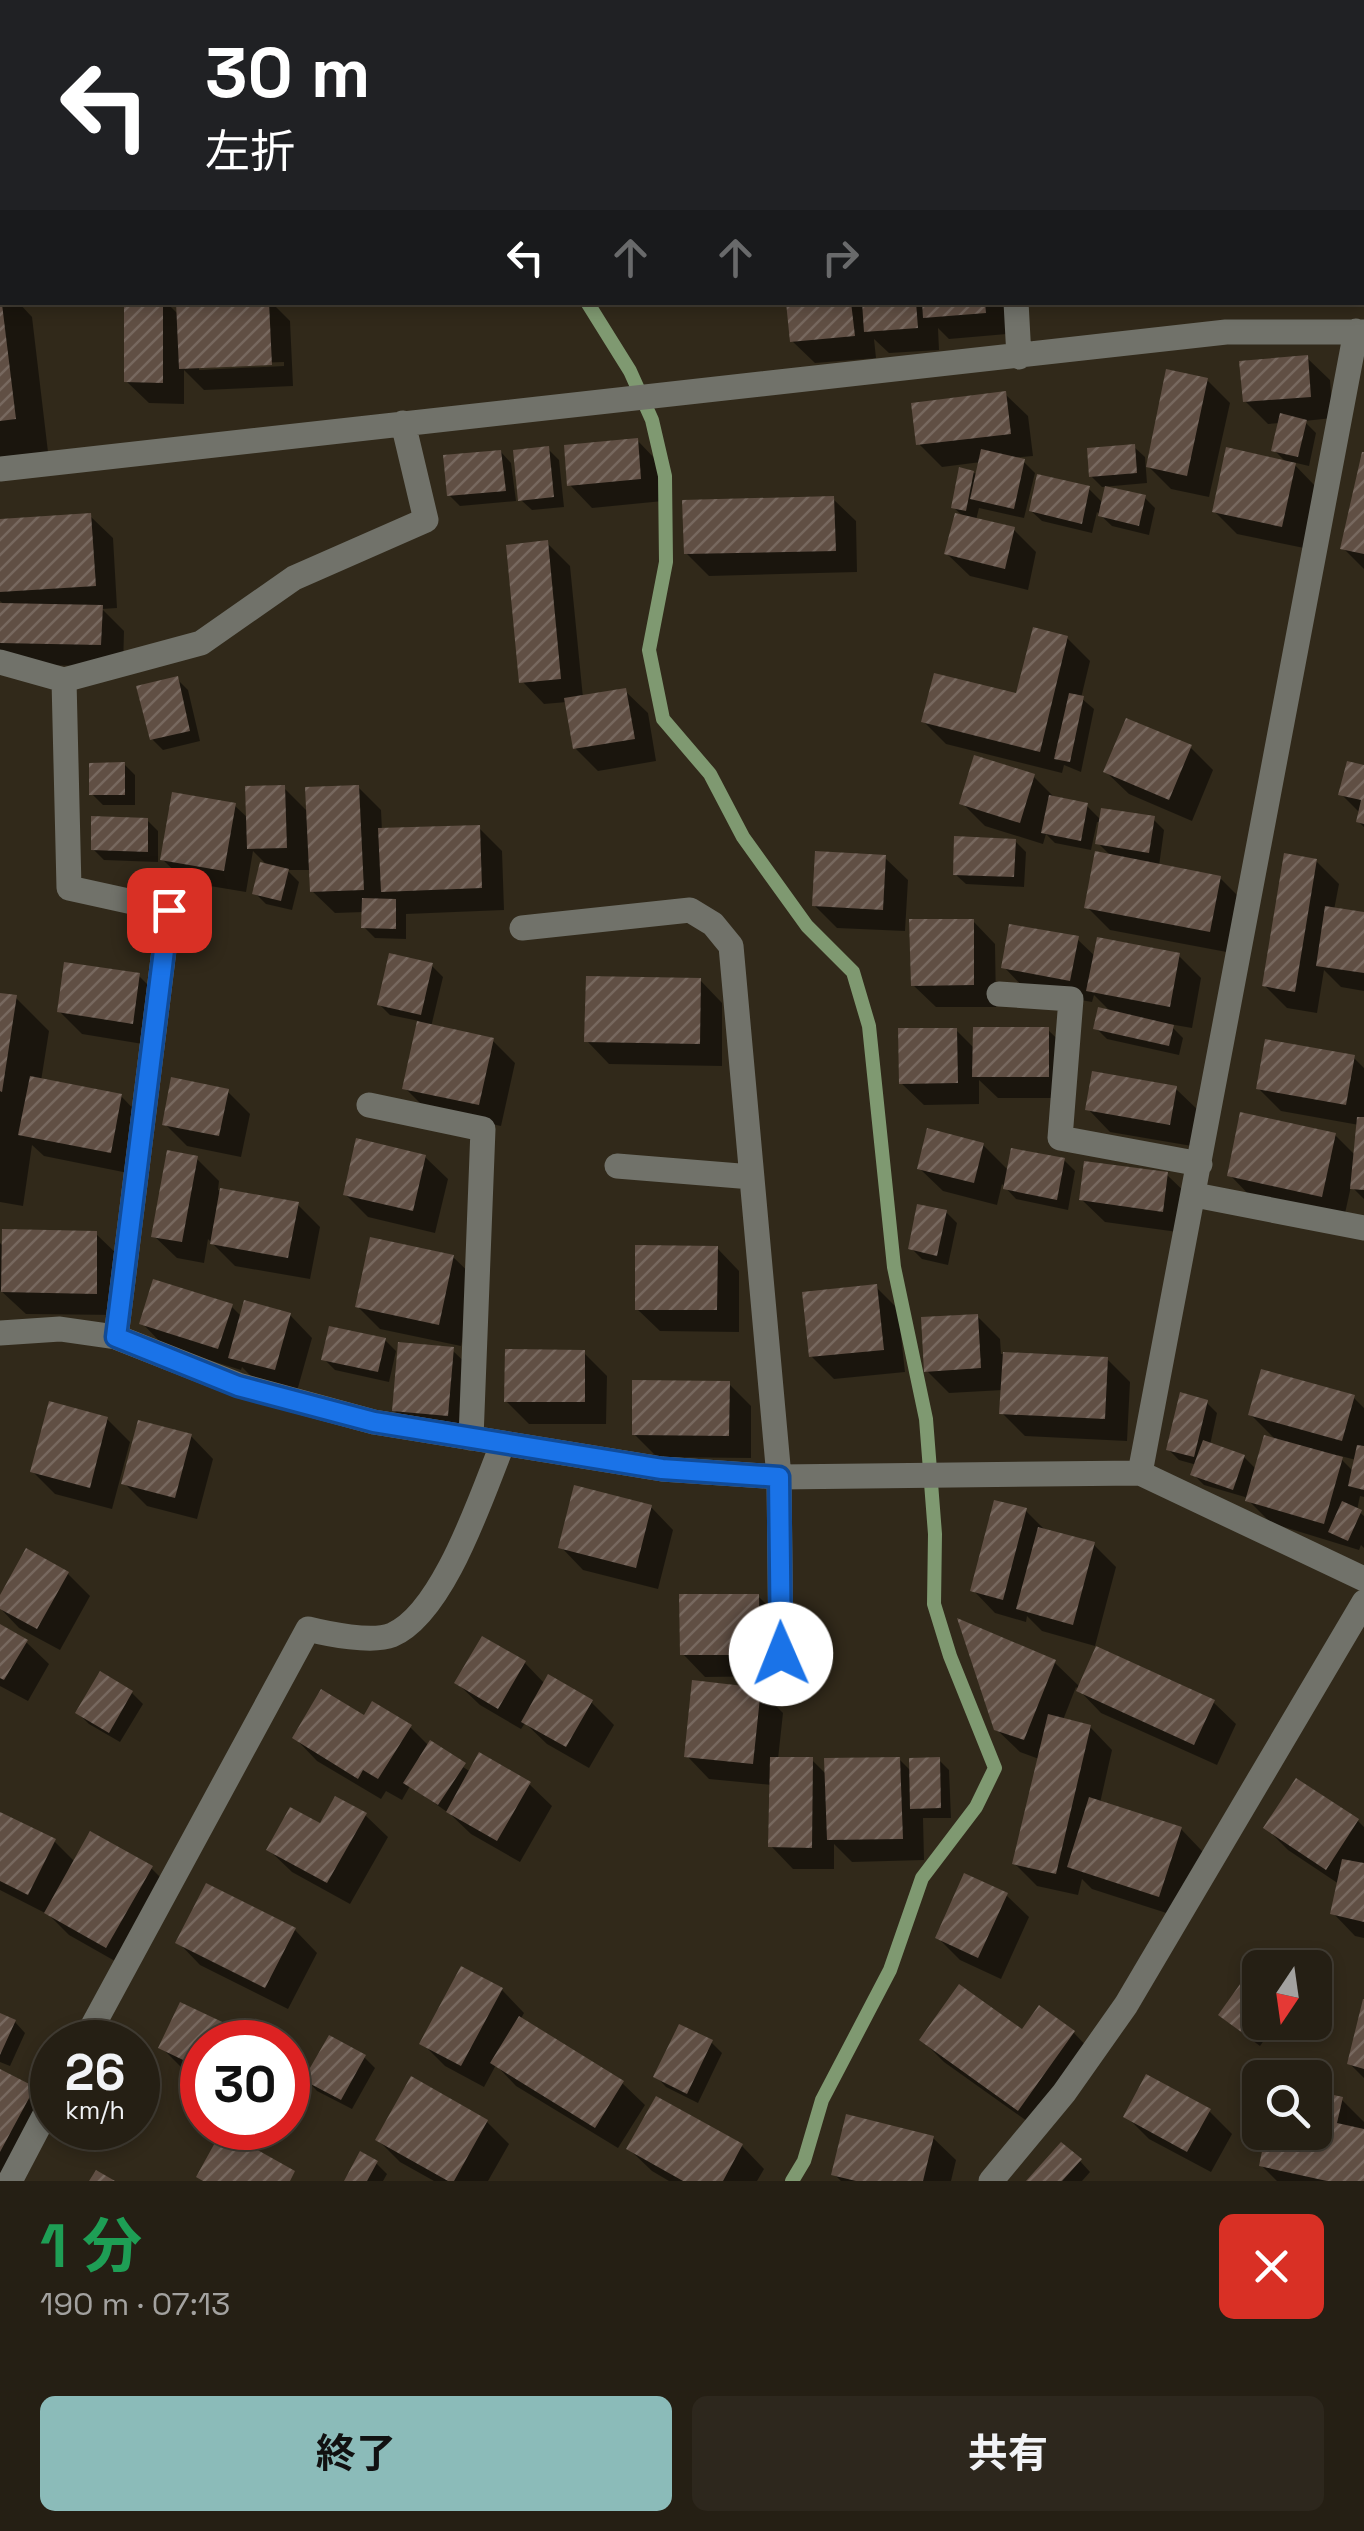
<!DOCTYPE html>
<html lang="ja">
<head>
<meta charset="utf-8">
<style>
	:root { --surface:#251f14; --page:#2d271d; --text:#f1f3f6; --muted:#a3a2a0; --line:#423d34; --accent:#8bbbb9 }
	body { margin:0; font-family:"Space Grotesk","Noto Sans JP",sans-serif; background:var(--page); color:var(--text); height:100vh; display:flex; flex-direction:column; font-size:38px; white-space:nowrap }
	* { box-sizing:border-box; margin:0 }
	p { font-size:32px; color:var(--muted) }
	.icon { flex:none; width:55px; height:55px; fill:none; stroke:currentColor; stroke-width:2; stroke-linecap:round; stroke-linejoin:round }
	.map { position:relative; height:2181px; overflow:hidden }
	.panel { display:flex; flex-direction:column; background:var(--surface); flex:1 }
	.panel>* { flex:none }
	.guide { position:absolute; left:0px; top:0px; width:1365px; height:305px; box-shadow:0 5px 15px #0003,0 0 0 2px var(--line); background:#202124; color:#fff; overflow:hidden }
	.needle { width:65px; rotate:193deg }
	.buttons { position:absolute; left:1242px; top:1950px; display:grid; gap:20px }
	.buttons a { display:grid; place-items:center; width:90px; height:90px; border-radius:15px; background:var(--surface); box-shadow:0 5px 15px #0003,0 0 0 2px var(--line); font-size:50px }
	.speed { position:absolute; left:30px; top:2020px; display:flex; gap:20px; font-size:50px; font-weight:700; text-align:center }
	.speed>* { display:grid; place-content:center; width:130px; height:130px; border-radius:50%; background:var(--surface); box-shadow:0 5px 15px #0003,0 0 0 2px var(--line); line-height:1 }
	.speed small { font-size:25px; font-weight:400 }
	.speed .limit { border:15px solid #d22; background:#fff; color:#111 }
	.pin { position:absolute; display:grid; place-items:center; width:85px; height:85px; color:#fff; margin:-42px; border-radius:20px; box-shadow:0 5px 15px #0006 }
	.me { position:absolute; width:110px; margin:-55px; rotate:359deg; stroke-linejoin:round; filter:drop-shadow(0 0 8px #0008) }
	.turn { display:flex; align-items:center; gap:35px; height:210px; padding:0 40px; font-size:45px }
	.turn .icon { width:130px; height:130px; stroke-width:2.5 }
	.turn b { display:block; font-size:70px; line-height:85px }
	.lanes { display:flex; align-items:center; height:95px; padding:0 40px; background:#0003; justify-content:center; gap:50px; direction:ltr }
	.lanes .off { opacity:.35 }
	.round { display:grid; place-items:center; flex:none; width:105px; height:105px; border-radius:15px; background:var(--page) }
	.headline { display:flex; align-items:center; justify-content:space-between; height:170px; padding:0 40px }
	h1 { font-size:60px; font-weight:700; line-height:75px; color:#1e9e55 }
	.cta { display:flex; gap:20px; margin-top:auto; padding:20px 40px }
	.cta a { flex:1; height:115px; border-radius:15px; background:var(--accent); color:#111; font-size:40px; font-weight:700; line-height:115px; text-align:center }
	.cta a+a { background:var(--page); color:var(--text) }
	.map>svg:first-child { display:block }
</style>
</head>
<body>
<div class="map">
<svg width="1364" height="2181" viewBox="0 0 1364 2181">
	<defs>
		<pattern id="building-hatch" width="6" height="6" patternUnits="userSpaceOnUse" patternTransform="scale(2.5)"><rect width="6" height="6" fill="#604f44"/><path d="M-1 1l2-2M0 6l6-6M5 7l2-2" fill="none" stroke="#77685f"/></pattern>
	</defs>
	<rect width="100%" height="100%" fill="#31291a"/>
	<!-- shadow -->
	<path fill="#0007" fill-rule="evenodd" d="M82,0H282V2H82Z
		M678,0H916L677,2Z
		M1362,48H1364V302H1362Z
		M0,285L2,302H18L32,317L48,452L0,457Z
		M127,302H166L179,315L190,302H285L272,303L290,321L293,386L204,390L184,370V404L149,403L126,381ZM284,362V366L199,370V365Z
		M788,302H1004L1007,334L949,339L938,328L939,350L889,353L874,339L876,358L815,363L792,341Z
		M1307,358L1330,380L1333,418L1304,421L1316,433L1309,466L1292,462L1317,488L1304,548L1237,534L1214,511L1287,463L1274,450L1280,423L1268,424L1245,401Z
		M1207,380L1230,403L1209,497L1171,489L1148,466Z
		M1005,394L1028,416L1033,456L1012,458L1024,462L1035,473L1024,518L979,508L976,520L1014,530L1036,552L1028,590L970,576L947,554L964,517L953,507L961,470L978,474L981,462L942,467L919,444Z
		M637,440L659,463L663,501L592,508L570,485Z
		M1134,447L1145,457L1147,483L1102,487L1091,476Z
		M548,449L559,460L564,507L532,510L521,500Z
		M501,452L511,463L516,501L460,506L449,495Z
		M1364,456V569L1343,548Z
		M1089,489L1103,503L1145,498L1155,508L1149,535L1112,526L1097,512L1092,533L1042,521L1031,511Z
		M833,499L856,521L857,572L709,576L686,553Z
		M90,516L113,538L117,608L102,609L124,631L123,667L9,664L0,655V605H5L0,601V521Z
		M547,543L570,566L583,698L625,691L648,713L656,761L598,771L575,748L567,702L544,704L522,681Z
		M1067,638L1090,661L1081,698L1094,709L1081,772L1064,765L1062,773L946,744L924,722L1018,696Z
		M177,679L188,690L200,741L163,750L152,739Z
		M1190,747L1213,770L1192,821L1129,794L1106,772Z
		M124,764L135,775V805H103L92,794Z
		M1364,767V827L1358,821L1360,813L1341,794Z
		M1034,777L1056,799L1087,806L1101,820L1153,819L1164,830L1159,866L1220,878L1243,901L1232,953L1110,930L1087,907L1112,857L1098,843L1101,823L1097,822L1091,850L1055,843L1046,834L1043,844L985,826L962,803Z
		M358,787L381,810L382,831L479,828L502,851L504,910L406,914V939L375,938L364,927V912L335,913L312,891L311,870H287L299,882L292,910L266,904L255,893L269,867L253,851L246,892L186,882L163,860L234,805L249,819L284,788L308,812Z
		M147,820L158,831V862L104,860L93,849Z
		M1015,841L1026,852L1024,887L966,884L955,874Z
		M885,858L908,880L905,931L837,928L814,905Z
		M1316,861L1339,884L1334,910L1364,914V991L1341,987L1324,970L1317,1013L1287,1008L1264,985Z
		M973,921L995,944L996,1007H936L913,985Z
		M1077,939L1096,957L1179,956L1201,978L1192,1028L1169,1024L1183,1038L1179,1055L1107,1039L1096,1028L1112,1013L1094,995L1092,1002L1026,990L1004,967Z
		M432,966L443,977L431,1027L492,1040L515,1063L501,1126L428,1111L405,1088L419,1021L390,1015L379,1004Z
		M139,976L161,998L155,1046L82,1034L60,1012Z
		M700,980L722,1003V1066L609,1064L587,1041Z
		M0,995L15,997L49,1031L41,1081L121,1096L143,1119L133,1174L44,1156L32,1145L23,1206L0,1202Z
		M956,1030L975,1049L1048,1030L1071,1052L1070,1098H998L979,1080V1104L924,1105L901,1083Z
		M1354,1058L1364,1068V1199L1351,1186L1344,1218L1252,1198L1230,1175L1335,1135L1356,1156L1359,1125L1281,1111L1259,1089Z
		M1176,1089L1199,1111L1192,1146L1110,1132L1088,1109Z
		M227,1091L250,1114L241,1157L187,1146L165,1124Z
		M983,1145L1009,1171L1064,1160L1075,1171L1068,1210L1016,1199L1002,1184L997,1205L943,1191L920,1169Z
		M425,1157L448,1179L435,1233L368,1217L345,1194Z
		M196,1158L219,1181L218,1190L297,1204L320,1227L310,1279L235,1266L208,1239L204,1263L177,1258L154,1236Z
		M1167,1175L1190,1197L1185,1233L1105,1222L1082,1200Z
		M946,1212L957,1223L948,1265L922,1259L911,1248Z
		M96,1234L119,1256V1315L26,1314L0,1290V1243L4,1247Z
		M717,1248L739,1271V1332L660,1331L637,1309Z
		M453,1257L476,1279L461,1346L380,1329L357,1306Z
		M876,1287L898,1309L905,1372L834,1379L811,1356Z
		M231,1306L242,1317L290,1315L312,1338L297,1391L254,1379L242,1367L241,1370L164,1346L142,1323Z
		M977,1316L1000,1339L1001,1354L1107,1359L1130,1382L1127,1441L1025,1436L1002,1413L1003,1390L949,1393L927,1371Z
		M385,1340L396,1351L389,1382L335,1370L324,1359Z
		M452,1350L475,1372L469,1438L417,1433L394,1410Z
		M584,1353L607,1376L606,1424H529L506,1401Z
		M729,1384L751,1406V1458L657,1457L634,1434Z
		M1354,1398L1364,1408V1497L1360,1496L1357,1510L1364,1516V1548L1361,1545L1359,1550L1271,1523L1245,1497L1204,1485L1193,1474L1197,1465L1179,1460L1168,1449L1206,1402L1217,1413L1210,1445L1244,1457L1257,1470L1278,1442L1251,1415ZM1337,1455L1356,1460L1354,1472Z
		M107,1419L130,1442L112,1509L55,1494L33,1472Z
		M191,1436L213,1459L197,1519L147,1506L124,1483Z
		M651,1507L673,1530L658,1589L583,1570L561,1547Z
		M1026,1511L1047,1532L1094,1545L1116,1567L1095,1646L1042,1631L1027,1616L1026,1622L995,1613L973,1590Z
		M68,1574L90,1596L60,1650L19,1628L0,1608V1600Z
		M758,1596L781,1619L782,1676L705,1677L683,1654Z
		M0,1627L26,1642L49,1664L28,1701L0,1686Z
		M483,1639L525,1663L545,1684L591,1702L614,1725L589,1768L547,1744L525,1723L521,1729L480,1705L457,1683Z
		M1054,1662L1080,1687L1213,1702L1236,1724L1217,1765L1101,1713L1076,1687L1063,1720L1090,1727L1112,1750L1100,1803L1181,1829L1203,1852L1182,1918L1092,1889L1082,1879L1078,1895L1037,1886L1014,1863L1039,1759L1020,1752L996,1729Z
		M760,1690L783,1713L778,1759L812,1760L827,1775L899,1759L912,1772L938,1759L949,1770L951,1818H923L924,1860L852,1862L834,1844V1869H793L771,1846L772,1785L709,1779L687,1756Z
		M132,1693L143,1704L120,1742L89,1724L78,1713Z
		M365,1719L410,1727L429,1746L471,1772L529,1784L552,1806L520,1862L471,1834L450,1814L410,1786L402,1800L386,1791L381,1799L317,1761L295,1738Z
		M0,1814L54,1841L75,1862L151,1868L174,1891L129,1969L69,1935L49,1915L0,1890Z
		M365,1815L388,1837L350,1904L292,1872L269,1850L321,1827Z
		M1358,1821L1364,1827V1938L1355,1936L1333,1913L1339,1884L1288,1850L1266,1828Z
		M1006,1895L1029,1917L1001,1979L960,1960L938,1938Z
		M295,1930L317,1953L288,2009L200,1965L178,1942Z
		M1260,1974V2022H1277L1260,2046L1232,2025Z
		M502,1990L524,2013L520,2020L622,2083L645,2105L618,2148L516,2086L496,2065L484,2087L445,2066L422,2043Z
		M1364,2003V2078L1350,2064Z
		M182,2005L250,2039L254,2042H202V2078L184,2070L161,2047Z
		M1039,2009L1074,2033L1096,2056L1041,2131L944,2062L922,2040L1023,2032Z
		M0,2016L15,2022L25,2033L10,2066L0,2062Z
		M711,2042L722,2053L698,2103L666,2087L656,2076Z
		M364,2057L375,2068L352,2109L317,2091L307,2080Z
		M0,2071L33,2089L52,2108L16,2181L0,2172Z
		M1315,2093L1341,2099L1364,2122V2181H1277L1261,2165L1315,2132Z
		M1209,2111L1232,2134L1211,2172L1149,2139L1126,2116Z
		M487,2122L509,2144L488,2181H434L400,2162L378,2140Z
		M933,2138L956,2160L951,2181H841L834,2174Z
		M742,2146L764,2169L757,2181H669L652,2171L629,2149Z
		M1080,2161L1090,2172L1082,2181H1029Z
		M376,2163L387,2174L383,2181H347Z"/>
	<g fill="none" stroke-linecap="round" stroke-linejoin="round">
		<!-- stream -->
		<path stroke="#7f9971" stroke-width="14" d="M640,2L641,0
			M587,302L630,371L652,420L665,476L666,562L649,650L663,719L710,774L743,837L807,926L853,972L869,1026L894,1267L926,1419L935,1534L934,1604L950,1656L995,1768L976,1807L922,1878L890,1970L822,2100L804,2161L792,2181"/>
	</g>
	<!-- building -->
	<path fill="url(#building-hatch)" d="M124,302H163V383L124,382Z
		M176,302H269L272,365L179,369Z
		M786,302H851L855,336L790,342Z
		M862,302H916L918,328L864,332Z
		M922,302H985L986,313L923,318Z
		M2,304L16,419L0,421V305Z
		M1308,355L1311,397L1243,402L1239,361Z
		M1166,369L1208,378L1187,476L1146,467Z
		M1006,391L1011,434L916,445L911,403Z
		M1280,413L1307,420L1298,457L1271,451Z
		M638,438L641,479L567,486L564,445Z
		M1135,444L1137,473L1089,477L1087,448Z
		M549,446L554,497L518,501L513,450Z
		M1226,447L1296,463L1282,527L1212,512Z
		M981,449L1025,459L1014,509L970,499Z
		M501,450L506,491L447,496L443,455Z
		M1362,452H1364V554L1340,549Z
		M959,467L974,471L966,511L951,508Z
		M1037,474L1090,486L1082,524L1029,511Z
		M1105,486L1146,495L1139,526L1098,516Z
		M834,496L836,551L684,554L682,500Z
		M91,513L96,586L0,592V519Z
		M955,513L1015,527L1005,569L944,554Z
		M548,540L561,679L519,683L506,545Z
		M0,603L103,605L101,645L0,643Z
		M1033,627L1068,636L1040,752L921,722L934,673L1016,693Z
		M178,676L190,731L150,740L136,686Z
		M626,688L635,739L573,749L564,698Z
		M1069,693L1084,696L1070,762L1054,759Z
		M1126,718L1192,745L1169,800L1103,772Z
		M974,755L1035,774L1020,823L959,804Z
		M1347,761L1364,765V824L1356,822L1361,800L1338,795Z
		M125,762V795H89V763Z
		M285,785L287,848L247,849L245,786Z
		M359,785L364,890L310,892L305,787Z
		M172,792L236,803L224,871L160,860Z
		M1049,795L1088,803L1081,841L1041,833Z
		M1101,808L1155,816L1149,853L1095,844Z
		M91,816L148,818V852L91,850Z
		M480,825L482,888L381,892L378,828Z
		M954,836L1016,839L1014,877L953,875Z
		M815,851L886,855L883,910L812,906Z
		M1095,851L1221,876L1210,932L1084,908Z
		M1284,853L1317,859L1295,992L1262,986Z
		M260,862L289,869L281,901L252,894Z
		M362,898L396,899V929L361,928Z
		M1325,906L1364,912V973L1316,966Z
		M909,919H974V985L911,986Z
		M1009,924L1079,936L1070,981L1001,968Z
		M1097,937L1180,953L1170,1007L1086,991Z
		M389,953L433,963L421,1015L377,1005Z
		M64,962L140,973L133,1024L57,1012Z
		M586,976L701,978L700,1044L584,1042Z
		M0,993L17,995L2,1092L0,1091Z
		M1098,1007L1174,1025L1169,1046L1093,1029Z
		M417,1021L494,1038L479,1105L402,1089Z
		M973,1027H1049V1077H972Z
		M898,1028H957L958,1083L899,1084Z
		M1265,1039L1355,1055L1346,1105L1256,1089Z
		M1092,1071L1177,1086L1170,1125L1085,1110Z
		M30,1076L122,1094L111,1153L18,1135Z
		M171,1077L229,1089L219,1136L162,1125Z
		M1240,1112L1336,1133L1322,1197L1227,1176Z
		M1357,1117H1364V1190L1350,1189Z
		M927,1128L984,1143L974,1183L917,1169Z
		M356,1138L426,1155L413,1211L343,1195Z
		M1011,1148L1065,1158L1057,1200L1003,1189Z
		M167,1150L198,1156L182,1242L151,1237Z
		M1084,1161L1168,1172L1163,1212L1079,1200Z
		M220,1188L299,1202L288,1258L210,1244Z
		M917,1204L947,1210L937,1256L908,1249Z
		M2,1229L97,1231V1294L1,1292Z
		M370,1237L454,1255L439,1325L355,1307Z
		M635,1245L718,1246L717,1310H635Z
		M153,1279L233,1304L218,1349L139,1324Z
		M877,1284L884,1350L809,1357L802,1292Z
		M244,1300L291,1313L275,1370L228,1358Z
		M978,1314L981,1368L924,1372L921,1317Z
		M329,1326L386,1338L378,1372L321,1360Z
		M398,1342L454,1347L448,1416L392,1411Z
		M505,1349L585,1350V1402H504Z
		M1003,1352L1108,1357L1105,1419L999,1414Z
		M1261,1369L1355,1395L1342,1441L1248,1415Z
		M632,1380L730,1381L729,1436L632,1435Z
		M1180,1392L1208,1400L1194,1457L1166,1450Z
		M49,1401L108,1417L90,1488L30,1472Z
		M138,1420L192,1434L175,1498L121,1484Z
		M1264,1435L1343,1457L1324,1524L1245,1501Z
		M1203,1440L1245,1455L1233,1490L1190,1475Z
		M1357,1445L1364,1446V1490L1348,1486Z
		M574,1485L652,1505L636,1568L558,1548Z
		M994,1500L1027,1508L1003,1600L970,1591Z
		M1342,1501L1362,1510L1348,1541L1328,1532Z
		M1038,1527L1095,1542L1073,1625L1016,1609Z
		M26,1548L69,1572L37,1629L0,1609V1595Z
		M679,1594H759L760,1655H680Z
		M957,1618L1056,1660L1024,1740L994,1730Z
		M0,1624L28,1640L4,1680L0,1678Z
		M482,1636L526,1661L498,1709L454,1683Z
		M1096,1646L1215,1700L1194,1745L1076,1691Z
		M100,1671L133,1691L109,1733L75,1713Z
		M548,1674L593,1700L566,1747L521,1722Z
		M692,1680L761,1688L753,1764L684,1757Z
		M321,1689L364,1715L372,1701L412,1725L378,1779L363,1770L358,1779L292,1738Z
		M1048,1714L1091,1725L1056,1874L1012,1864Z
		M430,1740L466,1763L438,1805L403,1783Z
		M479,1752L531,1782L497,1841L446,1812Z
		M770,1757H813L812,1848L768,1847Z
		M900,1757L903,1839L827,1840L824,1758Z
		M940,1757L941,1808L910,1809L909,1758Z
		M1296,1778L1359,1819L1326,1870L1263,1828Z
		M335,1796L367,1813L327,1883L266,1850L290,1807L320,1823Z
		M1089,1797L1182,1827L1159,1897L1067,1867Z
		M0,1812L56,1839L28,1895L0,1881Z
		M90,1831L153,1866L106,1948L44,1913Z
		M1342,1859L1364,1863V1922L1330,1914Z
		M964,1873L1008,1893L978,1958L935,1938Z
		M206,1883L296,1928L265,1988L175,1943Z
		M461,1966L503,1988L461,2066L419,2044Z
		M1253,1966L1260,1971V2021L1248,2037L1218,2015Z
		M959,1984L1022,2029L1039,2005L1075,2031L1018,2111L919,2040Z
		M1363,1999H1364V2069L1347,2064Z
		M180,2002L252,2036L249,2042H202V2069L158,2048Z
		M0,2013L16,2020L0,2055Z
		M519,2016L624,2081L595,2128L490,2063Z
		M679,2024L713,2040L687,2094L653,2077Z
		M329,2035L366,2055L341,2100L303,2080Z
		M0,2069L35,2087L0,2152Z
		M1146,2074L1211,2109L1187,2152L1123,2117Z
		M411,2076L488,2120L454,2181H448L375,2140Z
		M1315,2091L1343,2097L1337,2123L1364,2129V2181H1327L1259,2166L1266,2132H1315Z
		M656,2096L743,2144L723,2181H683L626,2149Z
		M846,2114L934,2136L923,2181H856L831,2175Z
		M222,2130L295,2171L290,2181H203L196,2177Z
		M1061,2142L1082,2159L1062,2181H1026Z
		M360,2151L378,2161L367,2181H344Z
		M96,2170L115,2181H89Z"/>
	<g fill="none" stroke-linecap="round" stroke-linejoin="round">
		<!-- minor -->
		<path stroke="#71726a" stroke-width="25" d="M1001,0V2
			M1016,302L1019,357
			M0,469L1226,332H1364
			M0,662L64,680L201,643L294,578L426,520L403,423
			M64,680L69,888L169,910L116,1337
			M522,928L690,910L713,924L731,946L779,1477L781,1655
			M999,994L1071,999L1060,1138L1200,1164
			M369,1105L483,1129L471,1438
			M617,1166L752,1177
			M1195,1195L1364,1228
			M0,1333L60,1329L116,1337L238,1385L374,1422L662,1469L779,1477L1140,1473L1364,1579
			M1140,1473L1356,331
			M84,2042L308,1629C328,1634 372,1643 392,1635C444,1613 482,1494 503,1443
			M10,2181L52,2101
			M991,2181L1064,2093L1126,2005L1364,1602"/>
	</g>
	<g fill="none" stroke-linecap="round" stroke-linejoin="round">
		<defs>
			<path id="route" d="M169,910L116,1337L238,1386L374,1422L662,1469L779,1477L781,1654"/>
		</defs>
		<!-- route casing -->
		<use href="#route" stroke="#114b97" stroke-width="25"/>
		<!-- route -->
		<use href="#route" stroke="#1a73e8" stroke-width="18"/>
	</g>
</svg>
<div class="buttons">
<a><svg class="needle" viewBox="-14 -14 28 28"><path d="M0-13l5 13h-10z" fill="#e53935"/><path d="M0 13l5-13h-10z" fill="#a3a2a0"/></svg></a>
<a><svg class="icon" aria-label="search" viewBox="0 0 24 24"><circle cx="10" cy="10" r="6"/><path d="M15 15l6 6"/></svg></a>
</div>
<div class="speed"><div>26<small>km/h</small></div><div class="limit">30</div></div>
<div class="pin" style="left:169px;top:910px;background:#d93025"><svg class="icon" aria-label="arrive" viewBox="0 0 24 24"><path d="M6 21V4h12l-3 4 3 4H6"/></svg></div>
<svg class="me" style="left:781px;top:1654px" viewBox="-20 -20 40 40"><circle r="19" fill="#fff"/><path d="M0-13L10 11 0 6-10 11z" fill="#1a73e8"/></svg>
<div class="guide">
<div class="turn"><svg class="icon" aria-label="left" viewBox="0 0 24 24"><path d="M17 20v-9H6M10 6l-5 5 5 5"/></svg><div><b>30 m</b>左折</div></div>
<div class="lanes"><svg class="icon" aria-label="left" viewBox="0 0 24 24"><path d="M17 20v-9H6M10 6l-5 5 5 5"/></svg><svg class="icon off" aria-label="ahead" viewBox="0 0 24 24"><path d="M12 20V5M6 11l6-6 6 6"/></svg><svg class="icon off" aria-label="ahead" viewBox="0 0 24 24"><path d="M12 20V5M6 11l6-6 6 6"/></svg><svg class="icon off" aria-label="right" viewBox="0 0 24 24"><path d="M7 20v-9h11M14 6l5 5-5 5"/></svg></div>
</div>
</div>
<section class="panel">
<div class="headline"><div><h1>1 分</h1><p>190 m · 07:13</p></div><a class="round" style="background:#d93025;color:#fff"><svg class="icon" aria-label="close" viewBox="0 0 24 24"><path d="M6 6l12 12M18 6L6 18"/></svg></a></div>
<div class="cta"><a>終了</a><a>共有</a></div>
</section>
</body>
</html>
